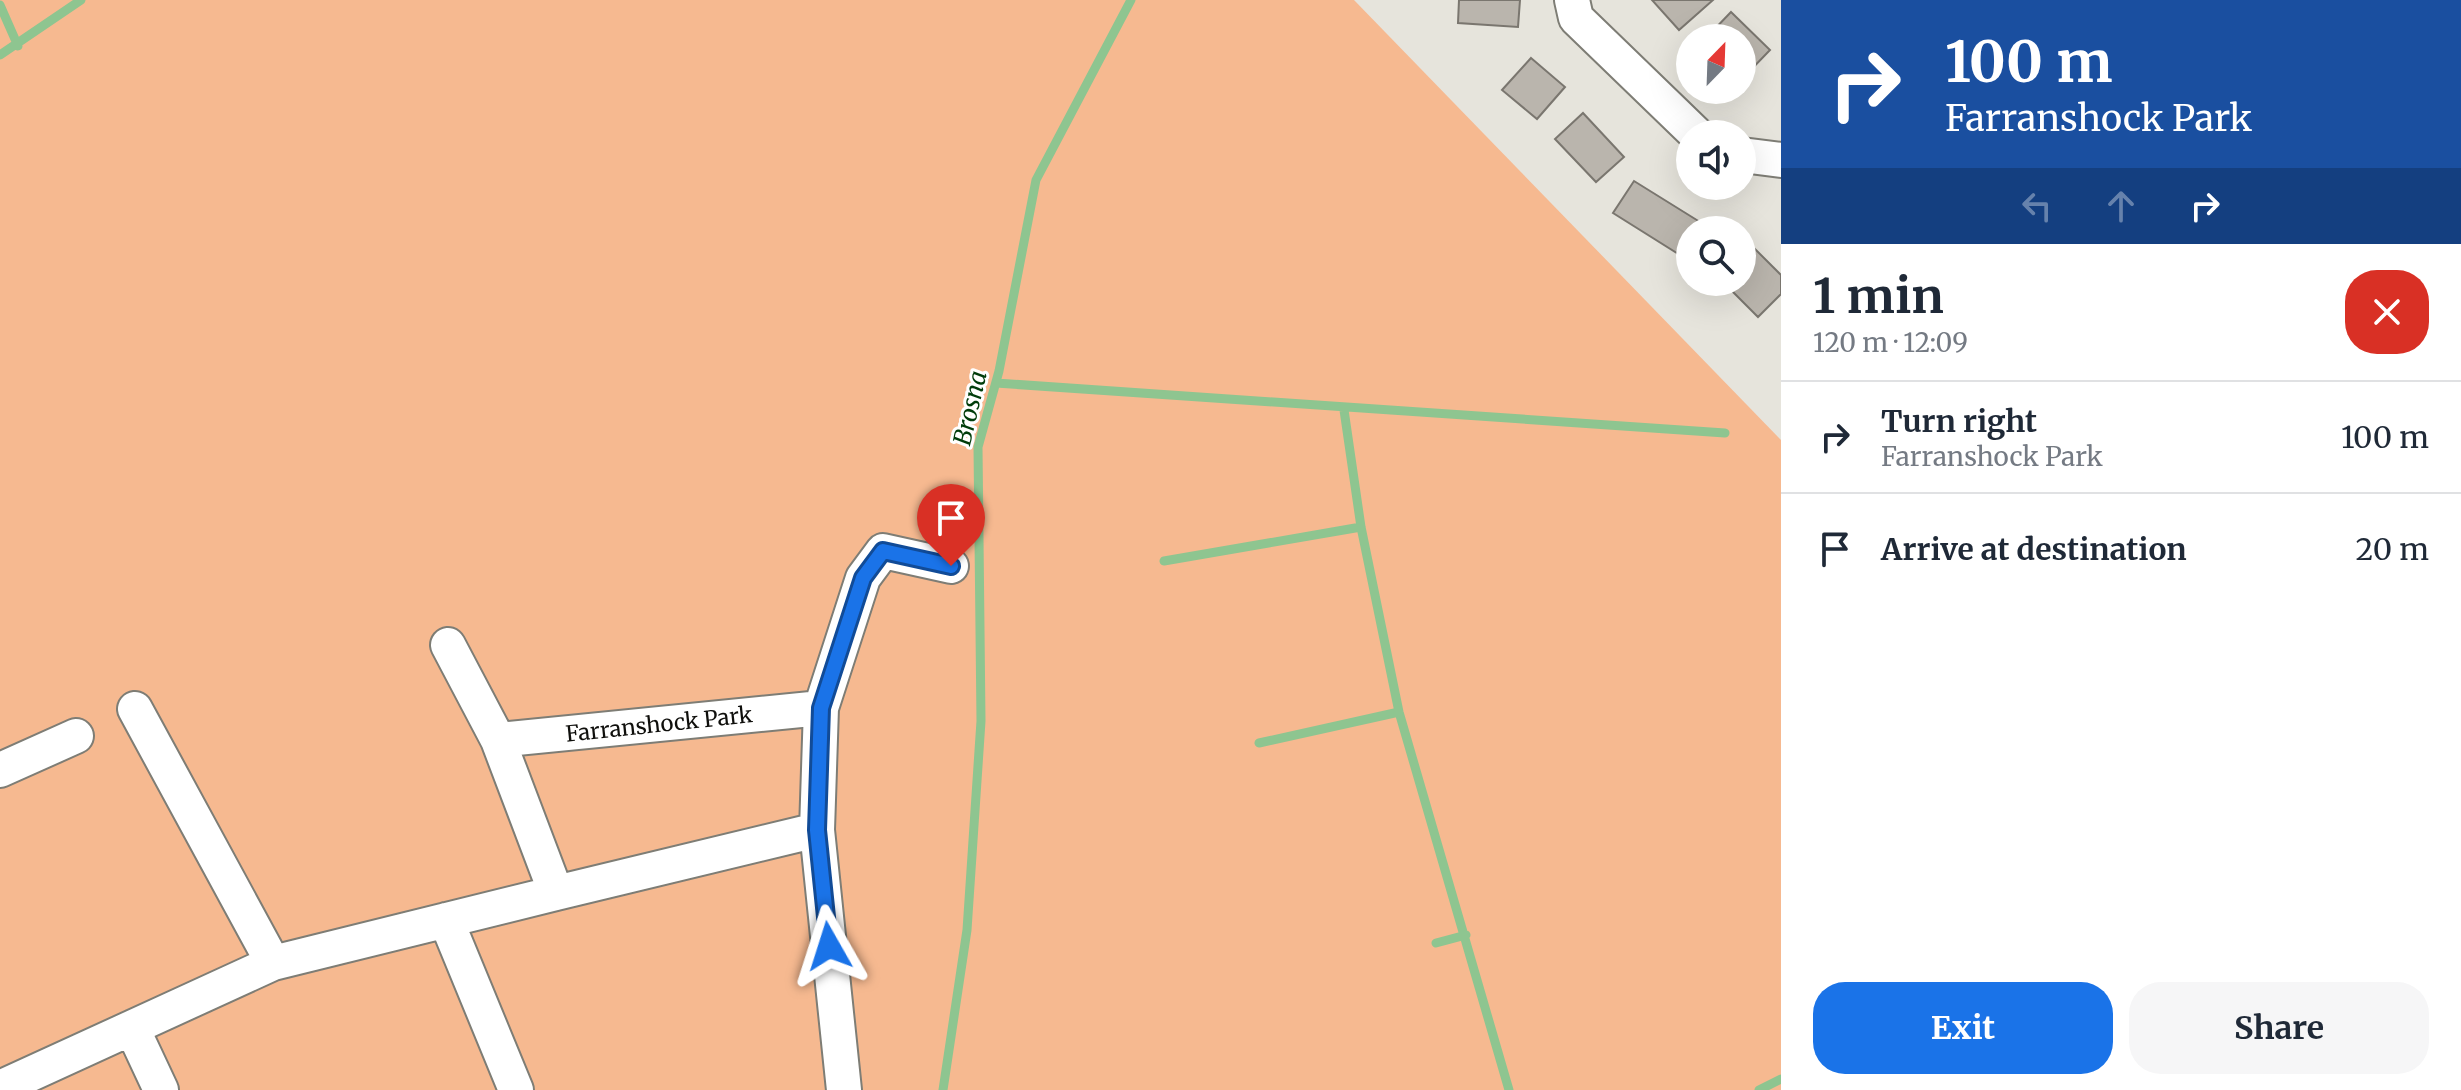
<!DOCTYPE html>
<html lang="en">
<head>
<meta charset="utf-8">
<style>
	:root { --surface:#fff; --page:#f6f6f7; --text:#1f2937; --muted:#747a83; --line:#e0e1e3; --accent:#1a73e8 }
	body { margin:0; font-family:Merriweather,serif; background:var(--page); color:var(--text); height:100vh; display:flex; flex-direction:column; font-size:30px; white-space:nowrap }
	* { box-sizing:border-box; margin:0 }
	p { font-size:26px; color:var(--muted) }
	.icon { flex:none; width:44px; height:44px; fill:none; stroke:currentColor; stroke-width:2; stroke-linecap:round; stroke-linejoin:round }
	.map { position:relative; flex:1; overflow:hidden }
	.panel { display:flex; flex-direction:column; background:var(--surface); width:680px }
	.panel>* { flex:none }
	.guide { background:#1a4fa0; color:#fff; overflow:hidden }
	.needle { width:52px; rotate:23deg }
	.tools { position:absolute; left:1676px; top:24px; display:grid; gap:16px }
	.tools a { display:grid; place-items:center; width:80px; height:80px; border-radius:50%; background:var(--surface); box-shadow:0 8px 32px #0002; font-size:40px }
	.pin { position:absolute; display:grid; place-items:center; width:68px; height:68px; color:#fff; margin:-82px -34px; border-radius:50% 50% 50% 0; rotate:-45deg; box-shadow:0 0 8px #0007 }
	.pin .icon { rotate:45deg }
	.me { position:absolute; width:88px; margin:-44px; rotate:354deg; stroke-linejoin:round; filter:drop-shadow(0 0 6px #0008) }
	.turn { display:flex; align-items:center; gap:28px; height:168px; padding:0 32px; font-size:36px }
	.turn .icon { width:104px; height:104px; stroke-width:2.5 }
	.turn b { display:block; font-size:56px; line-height:68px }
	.lanes { display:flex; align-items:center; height:76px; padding:0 32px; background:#0003; justify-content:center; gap:40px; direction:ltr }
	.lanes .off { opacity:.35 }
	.round { display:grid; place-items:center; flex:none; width:84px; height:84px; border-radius:32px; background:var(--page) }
	.summary { display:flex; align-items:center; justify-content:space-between; height:136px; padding:0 32px }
	h1 { font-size:48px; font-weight:700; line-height:60px }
	.primary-button { display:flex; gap:16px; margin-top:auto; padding:16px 32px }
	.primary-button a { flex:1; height:92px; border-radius:32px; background:var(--accent); color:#fff; font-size:32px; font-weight:700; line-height:92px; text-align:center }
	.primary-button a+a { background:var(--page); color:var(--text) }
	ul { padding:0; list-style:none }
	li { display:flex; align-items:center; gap:24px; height:112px; padding:0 32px; border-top:2px solid var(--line) }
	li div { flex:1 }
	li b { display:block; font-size:30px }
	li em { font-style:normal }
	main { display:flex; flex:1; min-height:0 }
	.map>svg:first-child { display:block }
</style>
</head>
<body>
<main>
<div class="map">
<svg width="1781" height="1090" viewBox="0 0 1781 1090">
	<rect width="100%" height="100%" fill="#e6e4dc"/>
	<!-- green -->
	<path fill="#f6b990" d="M0,0H1354L1781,440V1090H0Z"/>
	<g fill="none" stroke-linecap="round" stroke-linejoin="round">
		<!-- stream -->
		<path stroke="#8ec590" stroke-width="9" d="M0,5L18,46
			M0,55L81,0
			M996,383L1725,433
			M1344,410L1361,527L1399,712L1509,1090
			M1164,561L1361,527
			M1259,743L1399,712
			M1436,943L1466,935
			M943,1090L967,930L981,721L978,447L999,371L1036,180L1131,0
			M1759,1090L1781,1079"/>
	</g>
	<!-- building -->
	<path fill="#bab5ad" stroke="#7a766f" stroke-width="2" d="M1459,0H1520L1518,27L1458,23Z
		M1652,0H1713L1679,30Z
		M1731,12L1770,50L1742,79V38H1706Z
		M1531,58L1565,87L1537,119L1502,90Z
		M1583,113L1624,157L1596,182L1555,139Z
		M1634,181L1700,222L1696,230H1690V239L1680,255L1613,213Z
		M1742,236L1781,275V294L1758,317L1723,282H1742Z"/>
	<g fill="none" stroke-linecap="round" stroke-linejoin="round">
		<defs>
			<path id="minor" d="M1572,0L1576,18L1696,134
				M1742,155L1781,160
				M448,645L498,740L821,708
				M135,709L273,963L556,893
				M498,740L556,893L817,830
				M0,770L76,736
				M446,920L516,1090
				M132,1028L161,1090
				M0,1088L273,963
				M844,1090L817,830L821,708L863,578L883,551L951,566"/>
		</defs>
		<!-- minor casing -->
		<use href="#minor" stroke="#7e7d75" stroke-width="38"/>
		<!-- minor -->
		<use href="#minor" stroke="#fff" stroke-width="34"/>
	</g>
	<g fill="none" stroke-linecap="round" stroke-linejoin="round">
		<defs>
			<path id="route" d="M829,946L817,830L821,708L863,578L883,551L951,566"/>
		</defs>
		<!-- route casing -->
		<use href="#route" stroke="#114b97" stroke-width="20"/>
		<!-- route -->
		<use href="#route" stroke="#1a73e8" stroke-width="14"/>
	</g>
	<g text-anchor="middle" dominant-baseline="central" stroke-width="6" stroke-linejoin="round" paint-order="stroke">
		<!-- street labels -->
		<g font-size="22" fill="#0f0f0c" stroke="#fff">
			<text transform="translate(659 724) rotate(-6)">Farranshock Park</text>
		</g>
		<!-- water labels -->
		<g font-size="24" font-style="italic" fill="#003c0a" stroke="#fff">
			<text transform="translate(970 408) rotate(-77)">Brosna</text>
		</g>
	</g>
</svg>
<div class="tools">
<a><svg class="needle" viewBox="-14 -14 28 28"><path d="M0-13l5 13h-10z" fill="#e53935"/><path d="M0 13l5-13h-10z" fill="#747a83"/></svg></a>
<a><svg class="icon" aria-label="sound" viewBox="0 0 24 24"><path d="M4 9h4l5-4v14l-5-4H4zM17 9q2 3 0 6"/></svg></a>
<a><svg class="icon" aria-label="search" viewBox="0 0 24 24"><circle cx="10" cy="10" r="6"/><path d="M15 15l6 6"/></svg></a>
</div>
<div class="pin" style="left:951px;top:566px;background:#d93025"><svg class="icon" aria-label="arrive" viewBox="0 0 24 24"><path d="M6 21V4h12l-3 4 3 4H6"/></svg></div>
<svg class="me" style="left:829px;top:946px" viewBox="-20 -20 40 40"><path d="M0-17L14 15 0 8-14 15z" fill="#1a73e8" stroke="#fff" stroke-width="4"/></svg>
</div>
<section class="panel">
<div class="guide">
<div class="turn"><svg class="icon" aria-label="right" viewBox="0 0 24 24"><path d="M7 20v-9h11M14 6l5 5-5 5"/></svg><div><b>100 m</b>Farranshock Park</div></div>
<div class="lanes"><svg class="icon off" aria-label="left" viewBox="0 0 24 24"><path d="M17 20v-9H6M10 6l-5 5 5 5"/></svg><svg class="icon off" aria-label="ahead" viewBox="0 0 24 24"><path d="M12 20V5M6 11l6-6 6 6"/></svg><svg class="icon" aria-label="right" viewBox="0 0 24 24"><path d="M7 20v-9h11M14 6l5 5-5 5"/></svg></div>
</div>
<div class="summary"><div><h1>1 min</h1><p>120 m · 12:09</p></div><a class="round" style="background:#d93025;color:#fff"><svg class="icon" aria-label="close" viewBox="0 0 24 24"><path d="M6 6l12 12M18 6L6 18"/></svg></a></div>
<ul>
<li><svg class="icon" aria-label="right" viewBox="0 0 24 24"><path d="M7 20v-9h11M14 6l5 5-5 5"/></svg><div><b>Turn right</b><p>Farranshock Park</p></div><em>100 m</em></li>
<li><svg class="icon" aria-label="arrive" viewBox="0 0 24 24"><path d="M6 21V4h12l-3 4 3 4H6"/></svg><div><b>Arrive at destination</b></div><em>20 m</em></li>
</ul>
<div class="primary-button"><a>Exit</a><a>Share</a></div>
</section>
</main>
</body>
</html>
